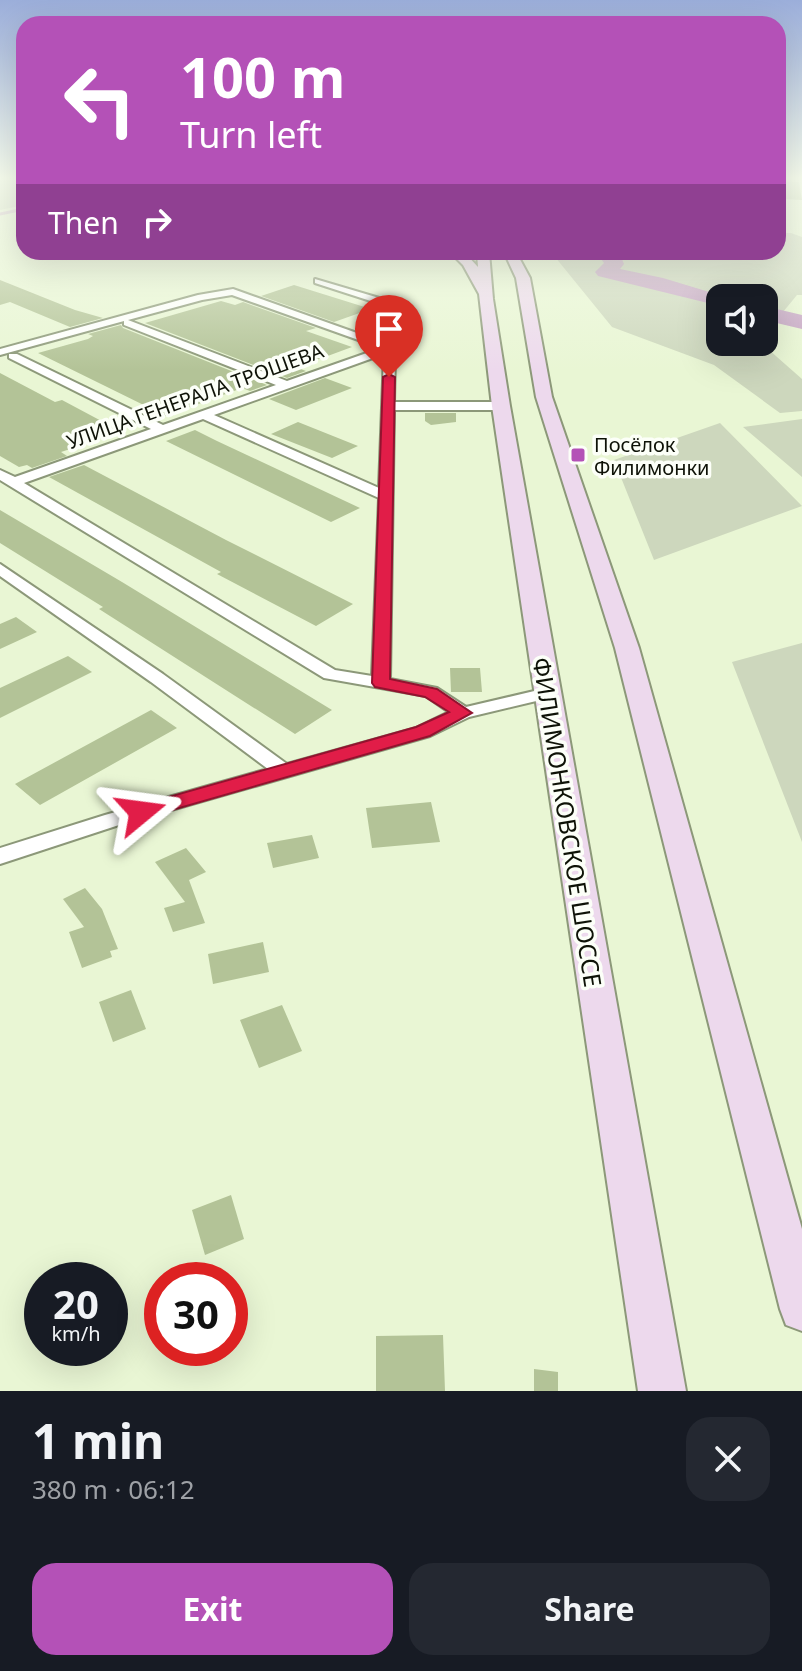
<!DOCTYPE html>
<html lang="en">
<head>
<meta charset="utf-8">
<style>
	:root { --surface:#171b24; --page:#242831; --text:#f1f3f6; --muted:#9ea1a6; --accent:#b451b7 }
	body { margin:0; font-family:"Noto Sans",sans-serif; background:var(--page); color:var(--text); height:100vh; display:flex; flex-direction:column; font-size:30px; white-space:nowrap }
	* { box-sizing:border-box; margin:0 }
	p { font-size:26px; color:var(--muted) }
	.icon { flex:none; width:44px; height:44px; fill:none; stroke:currentColor; stroke-width:2; stroke-linecap:round; stroke-linejoin:round }
	.map { position:relative; height:1391px; overflow:hidden }
	.drawer { display:flex; flex-direction:column; background:var(--surface); flex:1 }
	.drawer>* { flex:none }
	.top-card { position:absolute; left:16px; top:16px; width:770px; height:244px; border-radius:24px; box-shadow:0 8px 32px #0002; background:#b451b7; color:#fff; overflow:hidden }
	.tools { position:absolute; left:706px; top:284px; display:grid; gap:16px }
	.tools a { display:grid; place-items:center; width:72px; height:72px; border-radius:16px; background:var(--surface); box-shadow:0 8px 32px #0002; font-size:40px }
	.speed { position:absolute; left:24px; top:1262px; display:flex; gap:16px; font-size:40px; font-weight:700; text-align:center }
	.speed>* { display:grid; place-content:center; width:104px; height:104px; border-radius:50%; background:var(--surface); box-shadow:0 8px 32px #0002; line-height:1 }
	.speed small { font-size:20px; font-weight:400 }
	.speed .limit { border:12px solid #d22; background:#fff; color:#111 }
	.pin { position:absolute; display:grid; place-items:center; width:68px; height:68px; color:#fff; margin:-82px -34px; border-radius:50% 50% 50% 0; rotate:-45deg; box-shadow:0 0 8px #0007 }
	.pin .icon { rotate:45deg }
	.me { position:absolute; width:88px; margin:-44px; rotate:74deg; stroke-linejoin:round; filter:drop-shadow(0 0 6px #0008) }
	.turn { display:flex; align-items:center; gap:28px; height:168px; padding:0 32px; font-size:36px }
	.turn .icon { width:104px; height:104px; stroke-width:2.5 }
	.turn b { display:block; font-size:56px; line-height:68px }
	.then { display:flex; align-items:center; height:76px; padding:0 32px; background:#0003; gap:16px; font-size:30px }
	.round { display:grid; place-items:center; flex:none; width:84px; height:84px; border-radius:24px; background:var(--page) }
	.overview { display:flex; align-items:center; justify-content:space-between; height:136px; padding:0 32px }
	h1 { font-size:48px; font-weight:700; line-height:60px }
	.action { display:flex; gap:16px; margin-top:auto; padding:16px 32px }
	.action a { flex:1; height:92px; border-radius:24px; background:var(--accent); color:#fff; font-size:32px; font-weight:700; line-height:92px; text-align:center }
	.action a+a { background:var(--page); color:var(--text) }
	.map>svg:first-child { display:block }
</style>
</head>
<body>
<div class="map">
<svg width="802" height="1391" viewBox="0 0 802 1391">
	<rect width="100%" height="100%" fill="#e9f6d4"/>
	<!-- green -->
	<path fill="#cdd7bd" d="M0,177H24V205L0,210Z
		M778,233H791L802,237V295H797L764,335V298H720V342H760L802,379V411L780,413L714,365L612,327L551,252H778Z
		M802,419V477L743,427Z
		M720,423L802,506L654,560L614,460Z
		M802,643V842L732,662Z"/>
	<g fill="none" stroke-linecap="round" stroke-linejoin="round">
		<!-- stream -->
		<path stroke="#c7a4c6" stroke-width="3" d="M0,214L24,209"/>
		<!-- river -->
		<path fill="#c7a4c6" fill-rule="evenodd" d="M596,252H619L624,264L620,269L663,278L729,298H720V306L598,276L595,272L604,263Z
			M764,306L802,315V329L764,320Z"/>
	</g>
	<!-- building -->
	<path fill="#b3c397" d="M778,181L799,182L802,200L782,199Z
		M0,280L75,310L103,318L70,327L10,302L0,305Z
		M294,285L371,309L334,322L261,296Z
		M221,301L235,305L243,302L316,328L306,331L352,347L306,364L298,368L306,371L287,378L145,323Z
		M121,325L123,328L267,385L250,391L242,388L166,416L38,353L88,339L93,336L88,334Z
		M0,373L55,402L62,400L122,432L61,452L67,456L32,468L27,465L19,467L0,456Z
		M325,378L352,388L296,410L269,399Z
		M425,413H456V422L431,425L425,421Z
		M298,422L358,446L332,458L271,434Z
		M195,430L217,441L360,508L331,522L166,441Z
		M84,465L226,540L353,604L316,626L217,574L221,572L49,477Z
		M0,510L122,582L332,710L295,734L99,609L103,607L0,543Z
		M16,617L37,632L0,649V624Z
		M68,656L92,672L0,718V688Z
		M450,668H480L482,692H451Z
		M151,710L177,728L40,805L15,784Z
		M431,802L440,842L372,848L366,808Z
		M312,835L319,858L273,868L267,843Z
		M186,848L206,872L189,880L205,923L173,932L164,908L185,902L155,862Z
		M85,888L102,909L118,949L110,951L112,957L82,968L69,932L84,927L63,899Z
		M263,942L269,972L213,984L208,954Z
		M131,990L146,1029L113,1042L99,1002Z
		M282,1005L302,1051L259,1068L240,1020Z
		M231,1195L244,1239L205,1255L192,1210Z
		M443,1335L445,1391H376V1336Z
		M534,1369L558,1372V1391H534Z"/>
	<g fill="none" stroke-linecap="round" stroke-linejoin="round">
		<defs>
			<path id="street" d="M315,279L386,300L396,312L394,402H501L507,406L501,410H394L390,679L437,688L466,707L547,688L556,693L553,697L469,717L430,736L119,825L0,864V848L105,815L268,769L151,682L0,576V564L163,674L287,764L416,728L449,712L426,696L324,678L0,480V470L15,477L151,429L9,358V354H17L163,425L276,385L124,325V321L0,355V349L198,295L233,289L385,343L386,312L380,304L315,283ZM232,295L381,348L287,381L128,320L202,300ZM384,354L379,488L214,415ZM203,419L379,498L372,676L335,670L24,483Z"/>
			<path id="secondary" d="M450,252H464L478,267L477,252H489L493,299L510,406L686,1391H638L492,406L479,294L463,265Z
				M504,252H516L530,278L552,397L639,648L802,1229V1331L786,1325L780,1309L615,648L536,397L516,278Z"/>
		</defs>
		<!-- street casing -->
		<use href="#street" stroke="#8c9879" stroke-width="4"/>
		<!-- secondary casing -->
		<use href="#secondary" stroke="#8c9879" stroke-width="4"/>
		<!-- street -->
		<use href="#street" fill="#fff" fill-rule="evenodd"/>
		<!-- secondary -->
		<use href="#secondary" fill="#edd9ed" fill-rule="evenodd"/>
	</g>
	<!-- sky -->
	<linearGradient id="sky" x2="0" y2="1"><stop stop-color="#9baeda"/><stop offset="0.48" stop-color="#f5fbec"/><stop offset="1" stop-color="#f5fbec" stop-opacity="0"/></linearGradient>
	<rect width="802" height="371" fill="url(#sky)"/>
	<!-- route -->
	<path fill="#e11d48" stroke="#92132f" stroke-width="2" d="M389,374L395,377L390,679L437,689L472,713L430,736L141,819L133,817L130,812L133,807L416,727L449,712L425,697L375,687L372,683L383,377Z"/>
	<!-- markers -->
	<rect fill="#b451b7" stroke="#fcfff8" stroke-width="3" x="570" y="447" width="16" height="16" rx="4"/>
	<g text-anchor="middle" dominant-baseline="central" stroke-width="7" stroke-linejoin="round" paint-order="stroke">
		<!-- far-street labels -->
		<g font-size="20" fill="#0e1207" stroke="#fcfff8">
			<text transform="translate(195 396) rotate(-20)">УЛИЦА ГЕНЕРАЛА ТРОШЕВА</text>
		</g>
		<!-- far-poi labels -->
		<g font-size="20" fill="#0e1207" stroke="#fcfff8" text-anchor="start">
			<text x="594" y="444">Посёлок<tspan x="594" dy="23">Филимонки</tspan></text>
		</g>
		<!-- street labels -->
		<g font-size="24" fill="#0e1207" stroke="#fcfff8">
			<text transform="translate(568 822) rotate(81)">ФИЛИМОНКОВСКОЕ ШОССЕ</text>
		</g>
	</g>
</svg>
<div class="tools">
<a><svg class="icon" aria-label="sound" viewBox="0 0 24 24"><path d="M4 9h4l5-4v14l-5-4H4zM17 9q2 3 0 6"/></svg></a>
</div>
<div class="speed"><div>20<small>km/h</small></div><div class="limit">30</div></div>
<div class="pin" style="left:389px;top:377px;background:#d93025"><svg class="icon" aria-label="arrive" viewBox="0 0 24 24"><path d="M6 21V4h12l-3 4 3 4H6"/></svg></div>
<svg class="me" style="left:141px;top:812px" viewBox="-20 -20 40 40"><path d="M0-17L14 15 0 8-14 15z" fill="#e11d48" stroke="#fff" stroke-width="4"/></svg>
<div class="top-card">
<div class="turn"><svg class="icon" aria-label="left" viewBox="0 0 24 24"><path d="M17 20v-9H6M10 6l-5 5 5 5"/></svg><div><b>100 m</b>Turn left</div></div>
<div class="then">Then<svg class="icon" aria-label="right" viewBox="0 0 24 24"><path d="M7 20v-9h11M14 6l5 5-5 5"/></svg></div>
</div>
</div>
<section class="drawer">
<div class="overview"><div><h1>1 min</h1><p>380 m · 06:12</p></div><a class="round"><svg class="icon" aria-label="close" viewBox="0 0 24 24"><path d="M6 6l12 12M18 6L6 18"/></svg></a></div>
<div class="action"><a>Exit</a><a>Share</a></div>
</section>
</body>
</html>
